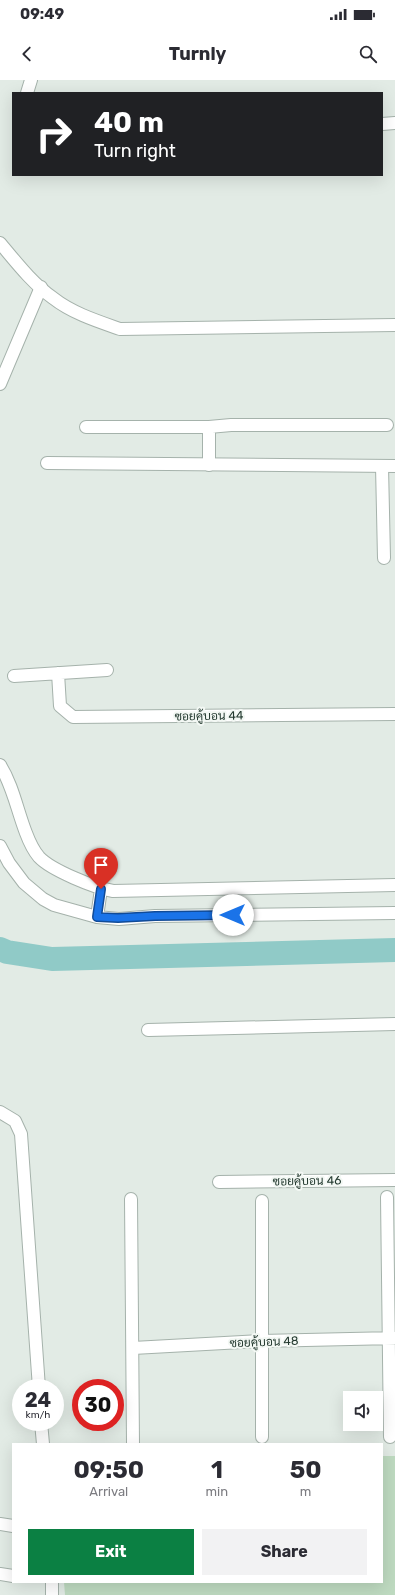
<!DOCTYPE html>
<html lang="en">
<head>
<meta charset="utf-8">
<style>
	:root { --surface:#fff; --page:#f2f2f3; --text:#2b2b33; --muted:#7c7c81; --accent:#0b8043 }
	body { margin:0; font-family:Rubik,Sarabun,sans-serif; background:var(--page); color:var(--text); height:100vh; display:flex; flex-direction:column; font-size:15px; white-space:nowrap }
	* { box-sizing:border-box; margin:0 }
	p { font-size:13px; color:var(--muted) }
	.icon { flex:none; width:22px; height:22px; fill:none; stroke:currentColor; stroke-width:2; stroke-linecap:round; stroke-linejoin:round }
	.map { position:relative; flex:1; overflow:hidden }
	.details { position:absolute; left:12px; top:1363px; width:371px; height:140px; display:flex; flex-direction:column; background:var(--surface); border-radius:0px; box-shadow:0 4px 16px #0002 }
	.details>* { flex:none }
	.guide { position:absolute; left:12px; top:12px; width:371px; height:84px; border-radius:0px; box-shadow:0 4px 16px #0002; background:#202124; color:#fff; overflow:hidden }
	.tools { position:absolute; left:343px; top:1311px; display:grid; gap:8px }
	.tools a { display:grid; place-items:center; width:40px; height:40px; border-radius:0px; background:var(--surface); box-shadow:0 4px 16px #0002; font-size:20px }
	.speed { position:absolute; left:12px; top:1299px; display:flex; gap:8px; font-size:20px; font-weight:700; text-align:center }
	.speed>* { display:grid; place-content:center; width:52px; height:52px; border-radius:50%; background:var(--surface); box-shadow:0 4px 16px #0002; line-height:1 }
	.speed small { font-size:10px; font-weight:400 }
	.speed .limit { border:6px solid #d22; background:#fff; color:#111 }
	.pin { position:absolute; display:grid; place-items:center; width:34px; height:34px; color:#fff; margin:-41px -17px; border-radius:50% 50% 50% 0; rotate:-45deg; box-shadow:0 0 4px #0007 }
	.pin .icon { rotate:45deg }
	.me { position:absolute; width:44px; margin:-22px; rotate:270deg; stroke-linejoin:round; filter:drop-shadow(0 0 3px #0008) }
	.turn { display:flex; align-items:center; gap:14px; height:84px; padding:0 16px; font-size:18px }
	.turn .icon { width:52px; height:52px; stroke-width:2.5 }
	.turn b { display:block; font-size:28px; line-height:34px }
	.eta { display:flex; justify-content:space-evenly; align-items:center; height:68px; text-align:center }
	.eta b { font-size:24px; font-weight:700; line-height:28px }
	.primary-button { display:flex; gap:8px; margin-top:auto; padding:8px 16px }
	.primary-button a { flex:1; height:46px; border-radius:0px; background:var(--accent); color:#fff; font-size:16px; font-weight:700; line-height:46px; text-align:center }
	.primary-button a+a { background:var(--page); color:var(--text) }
	.status { display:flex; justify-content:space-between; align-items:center; height:28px; padding:0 20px; background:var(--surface); direction:ltr }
	.status svg { height:11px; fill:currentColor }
	header { display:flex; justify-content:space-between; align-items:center; height:52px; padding:0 16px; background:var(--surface); font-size:18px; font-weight:700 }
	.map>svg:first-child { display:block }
</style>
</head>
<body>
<div class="status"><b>09:49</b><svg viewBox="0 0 49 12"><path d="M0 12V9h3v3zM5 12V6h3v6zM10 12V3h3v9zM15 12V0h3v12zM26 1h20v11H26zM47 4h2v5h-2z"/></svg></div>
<header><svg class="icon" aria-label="back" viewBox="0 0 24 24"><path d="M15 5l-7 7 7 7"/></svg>Turnly<svg class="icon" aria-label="search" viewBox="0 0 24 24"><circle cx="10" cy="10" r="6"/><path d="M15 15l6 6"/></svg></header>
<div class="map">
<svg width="395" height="1515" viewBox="0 0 395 1515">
	<rect width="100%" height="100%" fill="#e2ebe5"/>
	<!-- green -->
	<path fill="#bedac0" d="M382,1376H395V1515H65L64,1502H382Z"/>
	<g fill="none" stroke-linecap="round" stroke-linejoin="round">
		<!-- canal -->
		<path stroke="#90cac7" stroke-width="24" d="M0,869L7,872L52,879L395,870"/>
		<defs>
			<path id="lane" d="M0,304L41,207
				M86,347H209
				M209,385V347L231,345H387
				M382,386L384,478
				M148,950L395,944
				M0,1032L15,1041L21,1054L39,1308
				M41,1342L43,1364
				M0,1444L13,1446
				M0,1494L13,1496
				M52,1502V1515"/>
			<path id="street" d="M27,13L31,0
				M382,44L395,43
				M0,163C16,182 32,203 53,218C72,233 97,241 120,249L395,245
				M47,383L395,386
				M58,593L60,626L73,637L395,634
				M14,596L107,590
				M0,685C13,706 17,730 26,753C29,761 33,770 39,777C51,790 95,808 113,811L395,805
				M0,766L9,783L24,803L43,819L54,825L97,837L119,839L155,836L395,833
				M97,837L101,809
				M219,1102L395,1100
				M387,1117L390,1357
				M131,1119L133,1364
				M262,1121V1357
				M133,1268L261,1261L395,1258"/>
		</defs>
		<!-- lane casing -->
		<use href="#lane" stroke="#a5b2ab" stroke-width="14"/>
		<!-- street casing -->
		<use href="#street" stroke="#a5b2ab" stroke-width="14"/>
		<!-- lane -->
		<use href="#lane" stroke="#fff" stroke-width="12"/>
		<!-- street -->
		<use href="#street" stroke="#fff" stroke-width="12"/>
	</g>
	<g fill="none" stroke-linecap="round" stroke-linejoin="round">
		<defs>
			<path id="route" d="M101,809L97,837L118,838L155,836L233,835"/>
		</defs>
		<!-- route casing -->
		<use href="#route" stroke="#114b97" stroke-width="10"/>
		<!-- route -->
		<use href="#route" stroke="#1a73e8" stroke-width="7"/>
	</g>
	<g text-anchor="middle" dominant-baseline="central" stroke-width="4" stroke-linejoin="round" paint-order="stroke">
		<!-- street labels -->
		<g font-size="12" fill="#243a30" stroke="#f3f8f4">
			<text transform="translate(209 636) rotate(-1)">ซอยคู้บอน 44</text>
			<text transform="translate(307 1101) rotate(-1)">ซอยคู้บอน 46</text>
			<text transform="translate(264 1262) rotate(-2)">ซอยคู้บอน 48</text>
		</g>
	</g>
</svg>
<div class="tools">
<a><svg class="icon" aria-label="sound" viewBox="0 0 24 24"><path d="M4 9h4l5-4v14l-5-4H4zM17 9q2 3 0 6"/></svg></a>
</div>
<div class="speed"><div>24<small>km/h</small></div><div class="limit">30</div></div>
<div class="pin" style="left:101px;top:809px;background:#d93025"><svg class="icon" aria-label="arrive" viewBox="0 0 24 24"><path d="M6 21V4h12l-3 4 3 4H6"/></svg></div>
<svg class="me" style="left:233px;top:835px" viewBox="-20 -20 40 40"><circle r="19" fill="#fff"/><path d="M0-13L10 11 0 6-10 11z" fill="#1a73e8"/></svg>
<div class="guide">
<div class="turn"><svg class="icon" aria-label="right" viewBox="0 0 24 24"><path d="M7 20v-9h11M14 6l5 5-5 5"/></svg><div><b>40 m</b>Turn right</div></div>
</div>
<section class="details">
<div class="eta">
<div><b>09:50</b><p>Arrival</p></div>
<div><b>1</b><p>min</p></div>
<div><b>50</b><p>m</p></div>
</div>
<div class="primary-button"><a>Exit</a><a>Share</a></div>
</section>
</div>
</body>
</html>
